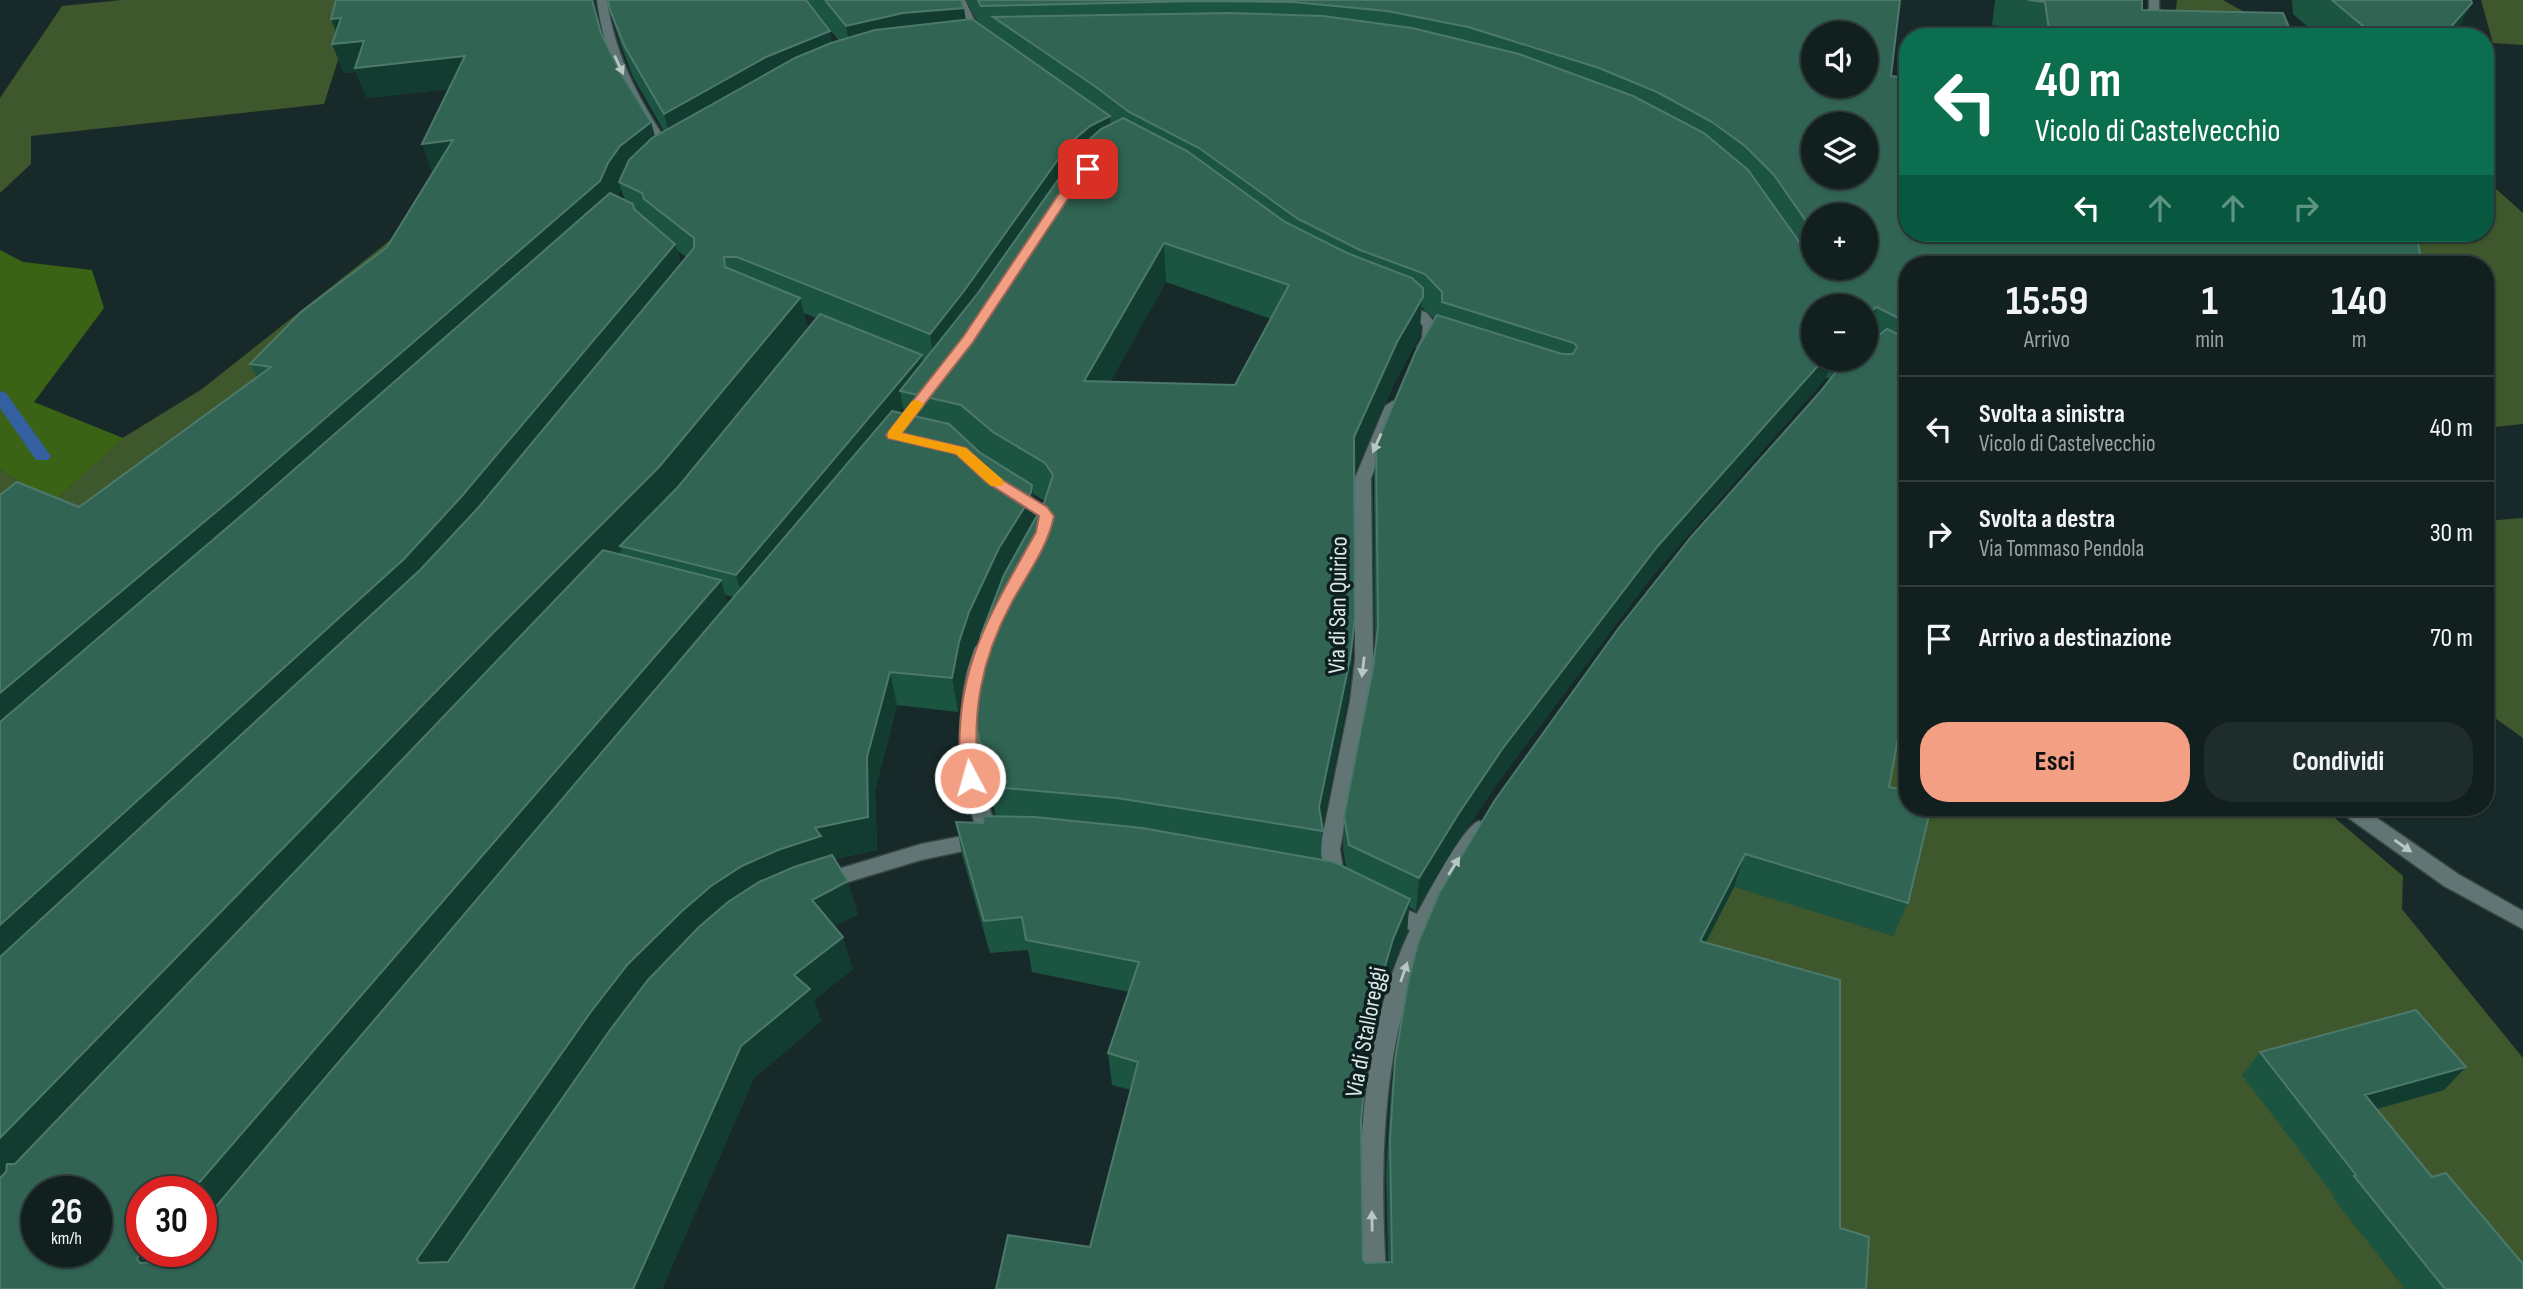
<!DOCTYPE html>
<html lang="it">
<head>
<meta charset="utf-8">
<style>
	:root { --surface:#121f1f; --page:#1f2c2c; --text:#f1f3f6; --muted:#9ca2a4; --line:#313d3d; --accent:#f39f83 }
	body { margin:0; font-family:"Sofia Sans Condensed",sans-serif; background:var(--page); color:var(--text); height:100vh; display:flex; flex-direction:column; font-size:26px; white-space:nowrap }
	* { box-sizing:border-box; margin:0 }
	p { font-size:23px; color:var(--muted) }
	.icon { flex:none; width:38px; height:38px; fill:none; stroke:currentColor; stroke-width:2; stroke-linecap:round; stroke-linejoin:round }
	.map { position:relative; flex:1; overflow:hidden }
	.panel { position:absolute; left:1899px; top:256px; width:595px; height:560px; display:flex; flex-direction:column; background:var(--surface); border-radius:28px; box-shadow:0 2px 5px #0004,0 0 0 2px var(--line) }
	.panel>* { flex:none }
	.banner { position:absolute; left:1899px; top:28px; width:595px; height:214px; border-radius:28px; box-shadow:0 2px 5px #0004,0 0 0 2px var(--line); background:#0b6e4f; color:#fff; overflow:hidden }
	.tools { position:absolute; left:1801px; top:21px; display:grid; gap:14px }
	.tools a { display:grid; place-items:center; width:77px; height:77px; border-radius:50%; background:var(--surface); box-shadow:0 2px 5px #0004,0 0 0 2px var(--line); font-size:35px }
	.speed { position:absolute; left:21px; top:1176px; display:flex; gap:14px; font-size:35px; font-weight:700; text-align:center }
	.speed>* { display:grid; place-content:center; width:91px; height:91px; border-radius:50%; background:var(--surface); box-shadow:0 2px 5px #0004,0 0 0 2px var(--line); line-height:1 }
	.speed small { font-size:18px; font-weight:400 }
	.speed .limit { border:10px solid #d22; background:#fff; color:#111 }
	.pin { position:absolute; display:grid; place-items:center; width:60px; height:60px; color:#fff; margin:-30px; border-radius:14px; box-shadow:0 4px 10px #0006 }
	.me { position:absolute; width:77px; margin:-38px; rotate:354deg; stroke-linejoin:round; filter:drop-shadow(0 0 5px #0008) }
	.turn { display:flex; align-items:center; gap:24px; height:147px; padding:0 21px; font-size:32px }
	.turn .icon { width:91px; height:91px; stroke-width:2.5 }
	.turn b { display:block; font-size:49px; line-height:60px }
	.lanes { display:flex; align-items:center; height:66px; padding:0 21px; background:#0003; justify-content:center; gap:35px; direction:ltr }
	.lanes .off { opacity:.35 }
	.eta { display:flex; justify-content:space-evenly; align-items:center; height:119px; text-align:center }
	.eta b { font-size:42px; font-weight:700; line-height:49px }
	.cta { display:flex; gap:14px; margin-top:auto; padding:14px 21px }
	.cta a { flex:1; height:80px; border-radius:28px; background:var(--accent); color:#111; font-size:28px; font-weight:700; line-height:80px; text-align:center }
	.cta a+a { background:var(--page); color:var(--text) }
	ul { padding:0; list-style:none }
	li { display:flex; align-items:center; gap:21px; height:105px; padding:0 21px; border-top:2px solid var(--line) }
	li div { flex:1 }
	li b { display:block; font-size:26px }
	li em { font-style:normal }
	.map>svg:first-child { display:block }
</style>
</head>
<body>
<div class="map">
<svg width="2523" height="1289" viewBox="0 0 2523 1289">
	<rect width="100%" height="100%" fill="#182929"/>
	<!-- green -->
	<path fill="#3e572c" d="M122,0H477L342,48L324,104L31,136V164L0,193V98L62,6Z
		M2177,0H2223L2289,37H2173Z
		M2481,0H2523V45L2493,43Z
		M2485,179L2523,213V424L2485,428V264H2397L2384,233H2485Z
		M453,198L175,484L0,545V469L52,503L121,439L202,389L413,222Z
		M2523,518V738L2485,711V521Z
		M1907,662L1908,807H2322L2403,876L2402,909L2523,1058V1289H1851L1696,975L1698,916L1734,887L1876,821Z"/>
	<!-- forest -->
	<path fill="#3b6315" d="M0,250L23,262L92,270L104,308L34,402L123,438L52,503L0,469Z"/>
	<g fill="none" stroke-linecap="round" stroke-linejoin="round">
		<!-- stream -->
		<path fill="#345fa0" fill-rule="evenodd" d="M0,391L6,393L48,452L51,456L48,460H36L0,408Z"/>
		<defs>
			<path id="minor" d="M597,0H607C615,59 643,107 676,155L674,158H666C632,109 604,60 597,0Z
				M955,0H965L983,39L981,41L971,39Z
				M2149,0H2159L2160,37H2148Z
				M1400,302L1427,313L1437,326L1436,338L1429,350L1424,351L1417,347L1422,338L1423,326L1417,319L1395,309V303Z
				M1393,401L1401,406L1371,478L1373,660L1368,701L1340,849L1345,883L1342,889L1335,891L1328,889L1320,849L1350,701L1355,660V478L1385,406Z
				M981,645L987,647L990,651C973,717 976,776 1000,839L997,844L921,860L822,890L815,888L812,882L815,876L921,844L978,833C956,772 955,713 972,651L975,647Z
				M2338,807H2361L2458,874L2523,911V929L2444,886L2340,812Z
				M1479,821L1486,824L1489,829C1469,865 1444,898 1428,936C1380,1046 1379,1171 1387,1289H1363C1356,1170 1358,1040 1410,930L1381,916L1378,910L1381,904L1388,902L1417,914C1427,896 1462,827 1479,821Z"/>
		</defs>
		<!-- minor casing -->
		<use href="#minor" stroke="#374545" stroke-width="3"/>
		<!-- minor -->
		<use href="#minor" fill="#627575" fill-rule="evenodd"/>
	</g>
	<!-- wall -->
	<path fill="#1c5442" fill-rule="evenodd" d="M594,0L598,21L601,33L619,70L651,122L655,137L664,131L633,77L619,40L610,10L833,43L839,41L807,0H961L966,19L978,23L966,0H1900L1891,76L2155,233L2154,234L2416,233L1908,264V684L1889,787L1908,903L1893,936L1734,887L1706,942L1840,1228L1869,1237L996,1289L1090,1247L1131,1090L1112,1085L1108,1053L1129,992L1032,972L1028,950L990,953L962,855L956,822L983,823L996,817L984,771L977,730L988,616L975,646L965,675L958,712L897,705L875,790L877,850L835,859L858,914L834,926L853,969L814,1000L821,1021L754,1078L662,1289H0L79,507L257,378L250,364L387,247L433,173L449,89L367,98L356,72L344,73L332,44ZM621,189L625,200L617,196ZM1813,215L1866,268H1813ZM677,250L686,257L681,264ZM1166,282L1271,319L1235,385L1110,382ZM1866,306V359H1813ZM1422,307L1434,319L1376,445L1374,479L1375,647L1373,668L1344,816L1343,849L1346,867L1321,859L1322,827L1347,701L1352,660L1354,473L1395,382L1419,337ZM804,313L816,318L807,329ZM1826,378H1831L1820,392L1395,1060L1391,1091L1386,1170L1388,1262L1366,1263L1363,1260L1361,1126L1368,1060L1377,1016L1390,972L1407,931L1409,907L1416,911L1455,846L1498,782L1649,580ZM903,407L904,414L898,412ZM1033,494L1045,501L1036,517ZM725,595L734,597L728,603Z
		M1995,0H2142V10L2293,37H2036L2035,31L1992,25Z
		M2292,0H2471L2454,37H2320L2293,14Z
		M2260,1052L2444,1090L2377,1109L2523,1289H2405L2333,1198L2334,1196L2242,1075Z"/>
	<!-- shaded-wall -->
	<path fill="#123c30" d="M592,0H595L598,22Z
		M2472,3L2454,37H2442Z
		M964,8L968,37L851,55L846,26L903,13Z
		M341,18L364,41L465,56L476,86L367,98L356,72L344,73L332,44L340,43L331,19Z
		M830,31L836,60L672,144L664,114L766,57Z
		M1110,116L1112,147L935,367L930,334L1069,144L1090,126Z
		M651,122L659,152L619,182L621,189L618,194L610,212L0,750V693L608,163L620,146Z
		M453,140L433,175L422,144Z
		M1164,243L1166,282L1088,422L1084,381Z
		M675,244L684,276L476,530L0,984V925Z
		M1423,288L1419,337L1395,382L1352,478L1354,437L1397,342Z
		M800,298L808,330L670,500L620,546L622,550L509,665L0,1202V1138Z
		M1877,307L1872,325L1873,324L1866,350V328L1873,310Z
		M922,355L926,379L900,391L903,407L743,599L736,575Z
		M1824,359H1832L1826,378L1649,580L1498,782L1455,846L1416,911L1419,878L1459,813L1503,748L1657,547Z
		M1032,485L1036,518L1004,582L975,646L965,675L958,712L952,678L959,642L969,612L999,548Z
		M721,580L731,614L201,1243V1192H191Z
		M1355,618L1352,660L1347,701L1321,831L1319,807Z
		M890,672L897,705L875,790L877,850L828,860L440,1288L417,1259L590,1013L628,964L681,912L711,886L742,866L815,828L867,757Z
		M1745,854L1734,887L1690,973L1700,941Z
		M848,881L858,914L822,933L812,900Z
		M1410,899L1407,931L1390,972L1377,1016L1368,1060L1358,1152L1370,1029L1380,983L1393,939Z
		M843,937L853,969L814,1000L821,1021L754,1078L662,1289H633L741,1046L794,975Z
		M2466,1067L2444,1090L2345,1118L2365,1095Z
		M142,1249V1251H194L171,1279L140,1263L137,1259Z"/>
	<!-- building -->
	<path fill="#316453" stroke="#4c796b" stroke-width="2" fill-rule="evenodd" d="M336,0H592L601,33L619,70L651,122L620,146L608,163L600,181L241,491L0,693V495L17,482L79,507L271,367L250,364L301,312L387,247L453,140L422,144L465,56L355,68L364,41L332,44L341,18L331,19Z
		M608,0H806L830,31L766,57L664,114L625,47L610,10Z
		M825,0H961L964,8L903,13L846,26Z
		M978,0H1900L1891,76L1908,78V233H2153L2152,234L2170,233H2416L2422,264H1908V323L1877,307L1873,310V324L1866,328V306H1813V359H1824L1657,547L1503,748L1459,813L1419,878L1349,845L1344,816L1373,668L1378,627L1376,445L1416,351L1437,315L1562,354H1573L1577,347L1574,343L1442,302V292L1425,274L1360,250L1298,219L1199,148L1129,112L1096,87L993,17L1229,13L1323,16L1412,28L1519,54L1633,96L1704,133L1748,170L1813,261V268H1818L1824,275L1840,276L1842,272L1839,268H1866V215H1813V231L1774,175L1745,146L1712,122L1657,92L1599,68L1468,27L1387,11L1293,2L1198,1L981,6ZM1813,33H1866V86H1813ZM1813,124H1866V177H1813Z
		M2028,0H2142V10L2283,13L2293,37H2050L2045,2Z
		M2332,0H2471L2472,3L2442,37H2376Z
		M972,19L1110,116L1090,126L1069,144L964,291L930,334L737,257H724L725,267L800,298L659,467L494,632L0,1138V957L420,570L478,508L694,248V238L644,199L642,193L619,182L629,160L652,138L795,58L831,43L875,30Z
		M1123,118L1187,151L1285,222L1347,253L1412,278L1423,288V297L1397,342L1354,437L1355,618L1350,659L1319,807L1323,831L1117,798L992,787L977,730L974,683L981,635L1004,575L1044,503L1053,475L1045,463L993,432L961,405L900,391L978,293L1082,146L1101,129ZM1164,243L1289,285L1235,385L1084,381Z
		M610,193L633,204L634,209L675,244L461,497L404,559L0,925V722L256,503Z
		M820,314L922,355L736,575L620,546L678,487Z
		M1887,329L1908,339V684L1889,787L1908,791V807H1931L1908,903L1745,854L1700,941L1840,980V1228L1869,1237L1866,1289H996L1008,1235L1090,1247L1138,1062L1108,1053L1139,962L1026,940L1022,917L984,921L956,822L983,823L984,816L1035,817L1142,828L1334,862L1410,899L1393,939L1380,983L1370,1029L1361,1121L1363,1260L1366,1263L1392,1262L1390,1140L1395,1060L1408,982L1418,943L1439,893L1495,800L1618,629L1691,537L1820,392L1846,359H1866V345Z
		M892,411L949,424L979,452L1032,485L1031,492L1024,508L999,548L969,612L959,642L952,678L890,672L867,757L868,817L815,828L821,836L778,850L742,866L711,886L681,912L628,964L590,1013L417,1259L419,1263L448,1262L610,1030L648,980L699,927L728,902L759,882L794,867L832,855L848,881L812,900L843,937L794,975L810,989L741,1046L633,1289H0V1178L6,1172L7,1164H15L603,550L721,580L191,1192H142V1249L137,1259L140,1263L169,1262L178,1251H201V1224ZM37,1192H96V1251H37Z
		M2416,1010L2466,1067L2365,1095L2432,1177L2446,1173L2523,1264V1289H2445L2354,1176L2356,1175L2260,1052Z"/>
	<!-- one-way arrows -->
	<defs><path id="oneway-solid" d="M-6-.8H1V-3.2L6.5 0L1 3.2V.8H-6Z" transform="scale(1.75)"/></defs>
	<g fill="#b8c6c6">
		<use href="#oneway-solid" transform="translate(619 65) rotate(65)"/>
		<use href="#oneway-solid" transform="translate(1377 443) rotate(114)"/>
		<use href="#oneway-solid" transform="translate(1363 667) rotate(97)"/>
		<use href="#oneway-solid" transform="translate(2403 846) rotate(35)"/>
		<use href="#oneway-solid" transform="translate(1454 866) rotate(-58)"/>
		<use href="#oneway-solid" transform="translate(1404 972) rotate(-71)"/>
		<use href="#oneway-solid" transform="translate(1372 1221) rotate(-91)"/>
	</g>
	<!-- route -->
	<path fill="#f39f83" stroke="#9e6755" stroke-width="2" d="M1084,167L1093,169L1067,200L973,342L902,433L966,448L996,476L1047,507L1054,516C1048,547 1027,575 1012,602C981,659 971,714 979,778L976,783H964L961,778C951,673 987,620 1036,532L1039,516L986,482L956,454L888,438L886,435L963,337L1058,195Z"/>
	<!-- slow -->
	<path fill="#f59e0b" d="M917,400L924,404L902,433L966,448L1002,479L1004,483L1002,486H991L956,454L888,438V432L912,401Z"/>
	<g text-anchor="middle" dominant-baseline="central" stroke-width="7" stroke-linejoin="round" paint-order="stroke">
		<!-- street labels -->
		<g font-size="24" fill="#dde8e8" stroke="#0e1f20">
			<text transform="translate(1338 605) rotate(-89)">Via di San Quirico</text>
			<text transform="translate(1366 1032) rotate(-79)">Via di Stalloreggi</text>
		</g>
	</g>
</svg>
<div class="tools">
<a><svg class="icon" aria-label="sound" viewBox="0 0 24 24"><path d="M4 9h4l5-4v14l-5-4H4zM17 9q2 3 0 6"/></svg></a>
<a><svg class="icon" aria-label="layers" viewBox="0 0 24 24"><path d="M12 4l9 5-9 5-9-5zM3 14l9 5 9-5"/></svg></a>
<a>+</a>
<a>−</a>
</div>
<div class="speed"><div>26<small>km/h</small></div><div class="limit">30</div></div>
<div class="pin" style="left:1088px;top:169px;background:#d93025"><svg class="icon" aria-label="arrive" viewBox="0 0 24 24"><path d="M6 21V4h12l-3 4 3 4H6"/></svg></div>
<svg class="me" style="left:970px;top:778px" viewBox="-20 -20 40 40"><circle r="17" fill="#f39f83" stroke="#fff" stroke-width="3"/><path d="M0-11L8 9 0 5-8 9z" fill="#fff"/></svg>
<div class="banner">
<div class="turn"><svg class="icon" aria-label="left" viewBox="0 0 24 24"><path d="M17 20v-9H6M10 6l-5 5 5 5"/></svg><div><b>40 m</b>Vicolo di Castelvecchio</div></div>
<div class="lanes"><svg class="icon" aria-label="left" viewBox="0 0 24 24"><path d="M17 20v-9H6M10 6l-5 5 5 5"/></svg><svg class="icon off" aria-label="ahead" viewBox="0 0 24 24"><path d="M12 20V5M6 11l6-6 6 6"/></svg><svg class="icon off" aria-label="ahead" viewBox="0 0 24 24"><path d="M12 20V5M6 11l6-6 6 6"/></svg><svg class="icon off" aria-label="right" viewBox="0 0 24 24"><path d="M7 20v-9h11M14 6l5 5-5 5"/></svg></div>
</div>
<section class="panel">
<div class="eta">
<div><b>15:59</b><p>Arrivo</p></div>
<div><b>1</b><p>min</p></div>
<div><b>140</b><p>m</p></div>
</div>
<ul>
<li><svg class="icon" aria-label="left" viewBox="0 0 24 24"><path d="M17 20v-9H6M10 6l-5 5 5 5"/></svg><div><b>Svolta a sinistra</b><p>Vicolo di Castelvecchio</p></div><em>40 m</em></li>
<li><svg class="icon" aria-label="right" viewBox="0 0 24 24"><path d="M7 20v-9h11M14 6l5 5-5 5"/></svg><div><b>Svolta a destra</b><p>Via Tommaso Pendola</p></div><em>30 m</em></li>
<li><svg class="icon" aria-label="arrive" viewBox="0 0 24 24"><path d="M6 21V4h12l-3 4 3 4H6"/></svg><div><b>Arrivo a destinazione</b></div><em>70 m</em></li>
</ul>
<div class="cta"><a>Esci</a><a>Condividi</a></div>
</section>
</div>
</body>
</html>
